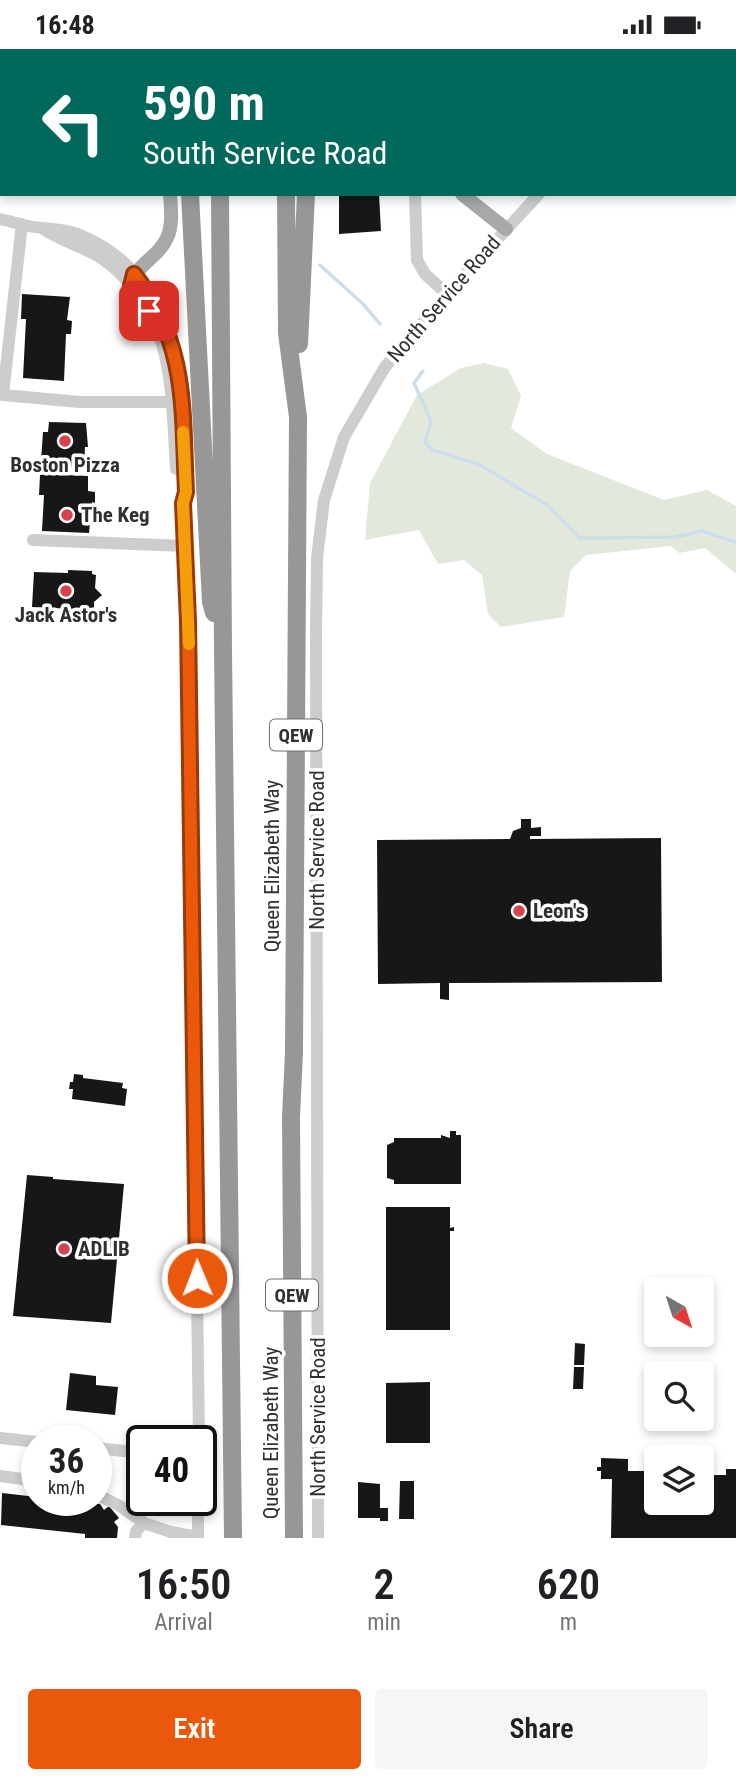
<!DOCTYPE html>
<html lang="en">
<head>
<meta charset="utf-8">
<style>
	:root { --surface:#fff; --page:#f6f6f6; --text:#202124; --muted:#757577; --accent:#ea580c }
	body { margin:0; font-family:"Roboto Condensed",sans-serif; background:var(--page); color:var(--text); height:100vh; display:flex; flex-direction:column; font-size:26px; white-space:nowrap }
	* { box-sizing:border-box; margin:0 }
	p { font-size:23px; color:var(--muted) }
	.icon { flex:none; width:38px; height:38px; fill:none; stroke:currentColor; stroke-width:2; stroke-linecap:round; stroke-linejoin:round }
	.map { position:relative; height:1489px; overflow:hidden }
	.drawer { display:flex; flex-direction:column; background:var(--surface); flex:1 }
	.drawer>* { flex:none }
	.hud { position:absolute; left:0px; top:0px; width:737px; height:147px; box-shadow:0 4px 10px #0003; background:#00695c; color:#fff; overflow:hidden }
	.needle { width:46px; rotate:141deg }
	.buttons { position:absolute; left:644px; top:1228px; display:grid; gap:14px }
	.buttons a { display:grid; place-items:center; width:70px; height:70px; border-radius:7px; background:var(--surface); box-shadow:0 4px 10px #0003; font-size:35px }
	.speed { position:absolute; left:21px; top:1376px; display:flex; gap:14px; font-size:35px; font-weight:700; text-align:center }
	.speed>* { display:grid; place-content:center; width:91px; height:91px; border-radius:50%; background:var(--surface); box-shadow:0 4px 10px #0003; line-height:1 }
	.speed small { font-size:18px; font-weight:400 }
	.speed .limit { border:4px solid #111; border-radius:10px; background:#fff; color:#111 }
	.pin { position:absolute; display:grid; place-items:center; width:60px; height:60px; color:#fff; margin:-30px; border-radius:14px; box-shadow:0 4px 10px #0006 }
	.me { position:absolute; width:77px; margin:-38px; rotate:359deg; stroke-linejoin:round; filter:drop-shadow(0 0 5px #0008) }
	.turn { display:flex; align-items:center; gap:24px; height:147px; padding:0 28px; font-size:32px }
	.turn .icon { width:91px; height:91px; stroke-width:2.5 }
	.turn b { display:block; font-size:49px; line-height:60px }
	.eta { display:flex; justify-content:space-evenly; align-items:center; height:119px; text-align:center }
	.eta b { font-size:42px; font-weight:600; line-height:49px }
	.primary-button { display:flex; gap:14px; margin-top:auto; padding:14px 28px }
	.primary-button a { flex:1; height:80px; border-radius:7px; background:var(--accent); color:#fff; font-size:28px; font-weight:600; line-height:80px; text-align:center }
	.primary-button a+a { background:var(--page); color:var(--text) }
	.status { display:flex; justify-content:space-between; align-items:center; height:49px; padding:0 35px; background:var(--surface); direction:ltr }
	.status svg { height:19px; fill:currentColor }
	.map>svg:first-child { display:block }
</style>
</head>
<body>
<div class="status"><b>16:48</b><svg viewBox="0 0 49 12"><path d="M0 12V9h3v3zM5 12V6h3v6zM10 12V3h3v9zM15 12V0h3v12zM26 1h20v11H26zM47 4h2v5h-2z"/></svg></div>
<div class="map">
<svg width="736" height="1489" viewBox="0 0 736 1489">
	<rect width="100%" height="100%" fill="#fff"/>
	<!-- green -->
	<path fill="#e3e8dc" d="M484,314L508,320L521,347L511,379L547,405L664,451L707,441L736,457V525L705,499L679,504L671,497L586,506L570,522L564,568L501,578L488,565L482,526L464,511L438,515L419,481L365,491L370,434L417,346L461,319Z"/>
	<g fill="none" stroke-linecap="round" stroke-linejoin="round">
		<!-- stream -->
		<path stroke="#cddeea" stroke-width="3.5" d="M320,216L363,255L380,275
			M423,322L414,334L431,372L425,393L432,401L478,415L547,456L580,489L675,488L702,482L736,493"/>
	</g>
	<!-- building -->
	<path fill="#171717" d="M339,145H379L381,182L339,185Z
		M22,245L70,248L67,271L72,272L71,285H66L64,332L23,329L26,270H21Z
		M49,373L86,374L88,398H85L84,418L46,416V413L41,412L43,383H48Z
		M45,425L88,427V442L95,443V454L92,453L89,484L42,482L44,446H39L40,426Z
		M68,521L92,522V525L96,526L95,539L102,546L94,553V561L32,558L34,523L68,524Z
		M521,770H531V779L541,778V787H530V790L661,789L662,933L449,934V951L440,950V934L378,935L377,791L510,790L513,782L521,779Z
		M74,1025L83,1026V1029L123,1034L122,1039L127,1040L125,1057L72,1050L73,1040H69L70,1033H73Z
		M450,1082H456V1086H461V1135H394V1131L387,1129V1096L394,1093V1089H441V1086L450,1089Z
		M27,1126L53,1128V1130L124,1135L118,1200L108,1199L107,1209L117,1210L111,1274L13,1267Z
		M386,1158H450V1179L454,1178V1182H450V1281H386Z
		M575,1294L585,1295L584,1316H574Z
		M574,1318H584L583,1340H573Z
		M70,1324L96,1327V1336L118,1338L115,1366L66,1361Z
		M430,1333V1394H386V1334Z
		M601,1409L628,1410V1422H656V1454H702V1426H726V1420H736V1489H611L612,1430H601V1422H597V1418H601Z
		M400,1432H414V1470H399Z
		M358,1433L380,1435V1459H388V1472H380V1469H358Z
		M2,1444L37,1448V1451L100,1455L104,1461L109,1457L119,1469L114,1473L118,1478L117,1489H85V1485L1,1476Z"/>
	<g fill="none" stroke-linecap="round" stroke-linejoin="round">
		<!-- minor -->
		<path stroke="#cdcdcd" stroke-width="12" d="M646,2V0
			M415,145L417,211L425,225L447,245
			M0,170C14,173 28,178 42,179C55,180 65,180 78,185C187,229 181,346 186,443L183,455L188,572L199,1391
			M22,175L3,346L80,353H181
			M42,179C61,193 84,197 104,211C175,263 171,342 176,420
			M33,491L185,497
			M0,1389L37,1393
			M96,1399L142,1404
			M0,1427L37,1432
			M96,1445L120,1457L144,1474
			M135,1489L136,1482L144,1474L171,1483L198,1488
			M198,1489V1451
			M318,1489L316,583L317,509L324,451L344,388L385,318L447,245L539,145"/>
		<!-- major -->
		<path stroke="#a8a8a8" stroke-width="14" d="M162,0V2
			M452,0V2
			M462,145L506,180
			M130,237C136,215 158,209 167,189C173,176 171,160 170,145"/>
		<!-- highway -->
		<path stroke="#979797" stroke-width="18" d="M184,0V2
			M219,0V2
			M285,0V2
			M324,2L325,0
			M190,145L211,553L214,564
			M220,145L223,601L233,1489
			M286,145L287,284L298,368L294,1003L291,1068L294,1489
			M299,295L306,145"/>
	</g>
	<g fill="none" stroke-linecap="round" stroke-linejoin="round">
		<defs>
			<path id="route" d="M149,262L131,237L134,225C188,295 182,359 186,443L183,454L188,572L197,1229"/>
		</defs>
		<!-- route casing -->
		<use href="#route" stroke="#983908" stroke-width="18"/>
		<!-- route -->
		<use href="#route" stroke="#ea580c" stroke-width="12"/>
		<!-- slow -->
		<path stroke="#f59e0b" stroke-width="12" d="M183,383L186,443L183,454L189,595"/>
	</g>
	<!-- markers -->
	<g fill="#d7424d" stroke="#fff" stroke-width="2.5">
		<circle cx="65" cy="392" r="7"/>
		<circle cx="67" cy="466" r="7"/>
		<circle cx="66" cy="542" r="7"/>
		<circle cx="519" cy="862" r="7"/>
		<circle cx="64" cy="1200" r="7"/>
	</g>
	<g text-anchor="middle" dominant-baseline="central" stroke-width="7" stroke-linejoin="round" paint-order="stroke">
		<!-- shield labels -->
		<g fill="#fff" stroke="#6e6e6e" stroke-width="2">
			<rect x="270" y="670.5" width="52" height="31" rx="5"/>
			<rect x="266" y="1230.5" width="52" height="31" rx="5"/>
		</g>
		<g font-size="19" font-weight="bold" fill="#303030">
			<text x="296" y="686">QEW</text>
			<text x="292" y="1246">QEW</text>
		</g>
		<!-- street labels -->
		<g font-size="21" fill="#303030" stroke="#fff">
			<text transform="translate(444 250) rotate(-49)">North Service Road</text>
			<text transform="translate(317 801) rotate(-90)">North Service Road</text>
			<text transform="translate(272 817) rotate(-90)">Queen Elizabeth Way</text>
			<text transform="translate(318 1368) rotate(-90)">North Service Road</text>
			<text transform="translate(271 1384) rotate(-90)">Queen Elizabeth Way</text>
		</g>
		<!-- poi labels -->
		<g font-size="21" font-weight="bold" fill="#303030" stroke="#fff" text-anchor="start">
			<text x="65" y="416" text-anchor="middle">Boston Pizza</text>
			<text x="81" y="466">The Keg</text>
			<text x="66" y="566" text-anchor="middle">Jack Astor's</text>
			<text x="533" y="862">Leon's</text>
			<text x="78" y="1200">ADLIB</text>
		</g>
	</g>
</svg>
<div class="buttons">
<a><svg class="needle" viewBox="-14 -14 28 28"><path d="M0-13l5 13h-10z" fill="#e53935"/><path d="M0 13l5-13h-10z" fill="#757577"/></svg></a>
<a><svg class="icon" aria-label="search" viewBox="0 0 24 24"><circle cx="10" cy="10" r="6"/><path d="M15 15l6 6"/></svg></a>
<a><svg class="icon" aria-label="layers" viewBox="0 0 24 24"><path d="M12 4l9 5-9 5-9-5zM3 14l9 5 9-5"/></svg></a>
</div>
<div class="speed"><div>36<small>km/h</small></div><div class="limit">40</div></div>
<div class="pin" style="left:149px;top:262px;background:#d93025"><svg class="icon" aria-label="arrive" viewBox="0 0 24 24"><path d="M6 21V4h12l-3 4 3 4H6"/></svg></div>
<svg class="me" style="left:197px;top:1229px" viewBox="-20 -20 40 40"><circle r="17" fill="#ea580c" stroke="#fff" stroke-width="3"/><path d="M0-11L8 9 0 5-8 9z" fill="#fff"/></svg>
<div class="hud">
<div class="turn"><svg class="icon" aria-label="left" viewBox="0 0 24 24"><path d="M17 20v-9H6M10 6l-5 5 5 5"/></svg><div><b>590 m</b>South Service Road</div></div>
</div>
</div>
<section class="drawer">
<div class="eta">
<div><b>16:50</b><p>Arrival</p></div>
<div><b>2</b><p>min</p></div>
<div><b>620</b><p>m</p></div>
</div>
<div class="primary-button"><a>Exit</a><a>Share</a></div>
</section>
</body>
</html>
